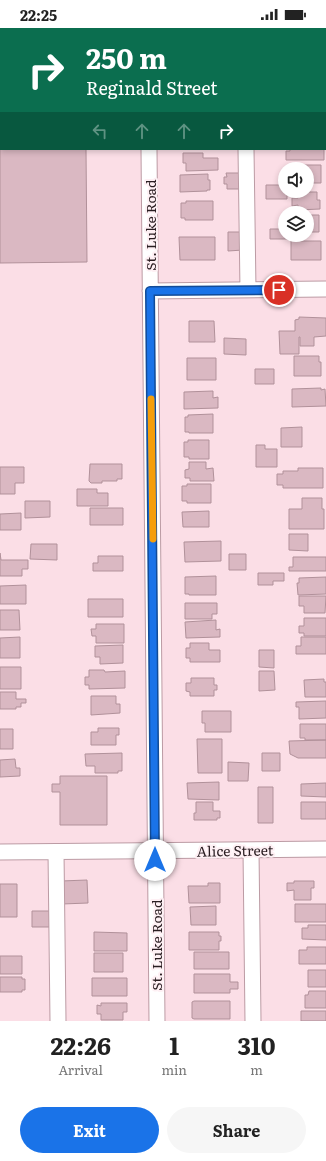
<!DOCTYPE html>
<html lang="en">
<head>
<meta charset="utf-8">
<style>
	:root { --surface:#fff; --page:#f6f6f6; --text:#222; --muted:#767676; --accent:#1a73e8 }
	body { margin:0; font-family:Literata,serif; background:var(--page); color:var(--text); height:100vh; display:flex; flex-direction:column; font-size:15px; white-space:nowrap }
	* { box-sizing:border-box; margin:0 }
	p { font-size:13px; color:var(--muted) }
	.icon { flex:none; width:22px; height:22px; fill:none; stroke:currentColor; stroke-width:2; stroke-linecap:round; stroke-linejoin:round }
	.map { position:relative; height:993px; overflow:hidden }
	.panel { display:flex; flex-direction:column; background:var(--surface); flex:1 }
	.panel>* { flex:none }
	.banner { position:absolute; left:0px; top:0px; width:326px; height:122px; box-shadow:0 2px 6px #0003; background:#0b6e4f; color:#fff; overflow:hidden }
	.tools { position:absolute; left:278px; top:134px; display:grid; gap:8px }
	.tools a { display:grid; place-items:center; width:36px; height:36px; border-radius:50%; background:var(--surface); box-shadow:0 2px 6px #0003; font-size:20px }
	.pin { position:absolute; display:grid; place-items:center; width:34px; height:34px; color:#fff; margin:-17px; border:2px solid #fff; border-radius:50%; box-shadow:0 1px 4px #0007 }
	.me { position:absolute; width:44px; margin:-22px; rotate:0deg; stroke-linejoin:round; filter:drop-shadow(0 0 3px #0008) }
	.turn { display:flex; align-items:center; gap:14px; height:84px; padding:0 20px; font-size:18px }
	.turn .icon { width:52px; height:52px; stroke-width:2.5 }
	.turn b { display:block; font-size:28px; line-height:34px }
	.lanes { display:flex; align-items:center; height:38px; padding:0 20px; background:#0003; justify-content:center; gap:20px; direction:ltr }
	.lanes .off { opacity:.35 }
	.eta { display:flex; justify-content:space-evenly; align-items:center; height:68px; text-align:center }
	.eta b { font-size:24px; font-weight:700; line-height:28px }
	.cta { display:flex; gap:8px; margin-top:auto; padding:8px 20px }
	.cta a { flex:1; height:46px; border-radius:24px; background:var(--accent); color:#fff; font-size:16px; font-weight:700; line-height:46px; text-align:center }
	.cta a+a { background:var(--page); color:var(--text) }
	.status { display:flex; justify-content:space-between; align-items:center; height:28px; padding:0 20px; background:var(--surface); direction:ltr }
	.status svg { height:11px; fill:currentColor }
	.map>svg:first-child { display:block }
</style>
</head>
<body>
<div class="status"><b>22:25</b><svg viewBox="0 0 49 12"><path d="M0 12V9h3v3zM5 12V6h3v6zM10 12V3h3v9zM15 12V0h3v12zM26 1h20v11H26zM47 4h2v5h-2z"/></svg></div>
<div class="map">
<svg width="326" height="993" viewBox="0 0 326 993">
	<rect width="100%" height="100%" fill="#fbdee6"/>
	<!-- building -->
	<path fill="#dab8c2" stroke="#b1919a" d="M0,0L34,1H1V121H86L87,234L0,235Z
		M288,0H324V1H288Z
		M290,121H324V132H286V123H290Z
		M183,125H203V130H218V142L186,143V135H183Z
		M293,137H321V155H307V141H293Z
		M226,145H243V161H227V156H224V149H227Z
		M208,146V152H210V162H207V163L180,164V147Z
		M266,157H285V163H287V171H266Z
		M298,164H317V172H320V181L298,182V177L292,178V170H298Z
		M186,173H213V192H185V190H181V175H186Z
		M307,187H319V204H307Z
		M270,201H285V207H298V211H270Z
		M228,204H243V222L228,223Z
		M179,209H215V232H180Z
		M291,213H321V232H291Z
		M299,289L326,290V308L314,309V318H300V309H299V326H280L279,303H295V292L299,291Z
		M189,293H214L215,314H189Z
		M224,310L246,311V327L224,326Z
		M294,328H319V334H321V348H294Z
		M187,330H216V352H187Z
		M255,341H274V356H255Z
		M321,360V362L325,361L326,378L292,379V361Z
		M213,363V370L218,369V380L184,381V364Z
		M213,386V405H189V404H185V389H188V387Z
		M302,399V419H281V400Z
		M188,412H209V431H189V429H184V414H188Z
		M256,417H265V421H277V439H256Z
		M189,434H206V441L213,440L214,453H190V450H185V442L189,441Z
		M90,436H122V451H117V453H102V455H91L89,453Z
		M0,439H24V455H15V466H0Z
		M298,440H323V460H283V457H277V446H283V443H298Z
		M187,456H211V475H187V473H182V458H187Z
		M77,461H97V465H108V478H77Z
		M302,470H322V481H324V501H289V481H302Z
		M25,473H50V489L25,490Z
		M90,480H123V497H90Z
		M209,483V499H183L182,484Z
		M21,485V502H0V486Z
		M289,506H308V523L289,522Z
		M221,513V533L185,534L184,514Z
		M31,516H57V532L30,531Z
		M0,525L1,532H28V541H22V548H0Z
		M229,526H246V542H229Z
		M98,528H123V543H93V535H98Z
		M293,529H326V543H289V539H293Z
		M258,545H284V553H273V557H258Z
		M216,548V567H189V566H185V549Z
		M326,549V566L298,567L297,555H299V550Z
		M26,557V576H0V558Z
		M299,568H326L325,585H304V578H299Z
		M88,571H123V589H88Z
		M185,575H217V586H212V591H185Z
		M0,582H19L20,602H0Z
		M304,590H326V608H304V605H299V598H304Z
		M216,592V602L220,601V609L186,610L185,594Z
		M96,596H124V615H96V608H92L91,601H96Z
		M20,609V630H0V610Z
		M301,609H326V626H296V618H301Z
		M190,615H209V622H220V634H190V630H186V620H190Z
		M123,617V635L100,636V629H95V618Z
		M259,622H274V640L259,639Z
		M0,639H21V661H0Z
		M89,642H104L105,644L125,643V660L89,661V657H85V649H89Z
		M259,643H274L275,662L259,663Z
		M191,650H214V657H217V662H214V668H190V664L186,663V655H191Z
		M324,651V654H326V669H305L304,652Z
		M0,664H16V671H26V675H21V679H16V681H0Z
		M91,668H116V676H120V685L91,687Z
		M326,673V690L299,691V679H296V674Z
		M202,683H231V704H205V695H202Z
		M300,696H326V712H305V710H300Z
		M98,700H119V707H116V717H91V704H98Z
		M0,701H13V721H0Z
		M197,711H222V745H198Z
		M326,712V730H298L290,726L289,713Z
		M122,725V743H118V745H95V738H86L85,726Z
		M262,725H280V743H262Z
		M15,731L16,740H20V748L0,749V732Z
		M228,734L249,735L248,753H228Z
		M60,748H107V797H60V764H52V756H60Z
		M219,754V772L188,771L187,755Z
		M326,755V769L301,768V756Z
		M258,759H273V795H258Z
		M196,774H213V783H220V790H217V792H194V785H196Z
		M301,774H326V791H301Z
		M87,852L88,875L62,876L61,853Z
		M294,853H314V860H311V872H294V862L287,863V855H294Z
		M208,855H220V875H189L188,858H208Z
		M0,856H17V889H0Z
		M295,876H326V894H295Z
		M216,878V897H191L190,879Z
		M32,883H51V899H32Z
		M308,897H326V912L302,911V900H308Z
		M94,904L127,905V923H94Z
		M189,904H219V908H221V913H219V922H189Z
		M307,919H326V936H299V922H307Z
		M194,924H229V941H194Z
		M94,925H123V944H94Z
		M0,928H22V946H0Z
		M308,942H326V959H308Z
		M194,946H230V954H238V961H230V965H194Z
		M0,949H22V951H25V962H22V964H0Z
		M92,950H127V968H92Z
		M309,963H326V980H305V967H308Z
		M194,973H230V991H194L192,990V974Z
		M101,975H127V984H123V992H101V986H97V977L101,978Z
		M301,983H326V993H301Z"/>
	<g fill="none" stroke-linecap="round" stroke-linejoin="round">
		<defs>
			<path id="minor" d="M148,0V1
				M244,0V1
				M149,121L157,993
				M246,121L248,262
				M150,263L326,261
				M251,822L253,993
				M0,824L326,821
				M56,824L58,993"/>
		</defs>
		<!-- minor casing -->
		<use href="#minor" stroke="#bc9ba4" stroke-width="17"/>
		<!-- minor -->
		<use href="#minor" stroke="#fff" stroke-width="15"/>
	</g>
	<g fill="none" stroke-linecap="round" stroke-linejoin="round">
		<defs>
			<path id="route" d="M155,832L150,263L279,262"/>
		</defs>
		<!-- route casing -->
		<use href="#route" stroke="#114b97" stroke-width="10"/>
		<!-- route -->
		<use href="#route" stroke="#1a73e8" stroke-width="7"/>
		<!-- slow -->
		<path stroke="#f59e0b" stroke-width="7" d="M151,371L153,511"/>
	</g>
	<g text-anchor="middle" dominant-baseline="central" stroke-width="4" stroke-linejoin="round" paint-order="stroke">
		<!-- street labels -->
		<g font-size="14" fill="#291d21" stroke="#fef0f4">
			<text transform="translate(150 197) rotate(-90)">St. Luke Road</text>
			<text transform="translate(235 822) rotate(-1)">Alice Street</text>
			<text transform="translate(156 917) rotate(-90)">St. Luke Road</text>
		</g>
	</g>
</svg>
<div class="tools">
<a><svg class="icon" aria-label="sound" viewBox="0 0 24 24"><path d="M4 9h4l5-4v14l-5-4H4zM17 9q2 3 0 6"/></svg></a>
<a><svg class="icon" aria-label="layers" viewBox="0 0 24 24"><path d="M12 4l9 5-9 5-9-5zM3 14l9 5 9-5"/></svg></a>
</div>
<div class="pin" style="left:279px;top:262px;background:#d93025"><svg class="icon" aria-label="arrive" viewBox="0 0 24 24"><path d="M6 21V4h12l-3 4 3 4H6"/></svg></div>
<svg class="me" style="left:155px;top:832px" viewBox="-20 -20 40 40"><circle r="19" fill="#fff"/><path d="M0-13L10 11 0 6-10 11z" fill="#1a73e8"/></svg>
<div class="banner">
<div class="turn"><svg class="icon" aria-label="right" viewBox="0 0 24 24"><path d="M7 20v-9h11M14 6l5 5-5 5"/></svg><div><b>250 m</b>Reginald Street</div></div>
<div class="lanes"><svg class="icon off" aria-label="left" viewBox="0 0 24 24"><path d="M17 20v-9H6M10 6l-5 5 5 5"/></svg><svg class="icon off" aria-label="ahead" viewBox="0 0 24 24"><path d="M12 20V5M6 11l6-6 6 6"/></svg><svg class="icon off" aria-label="ahead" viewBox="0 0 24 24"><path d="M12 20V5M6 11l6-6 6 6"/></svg><svg class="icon" aria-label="right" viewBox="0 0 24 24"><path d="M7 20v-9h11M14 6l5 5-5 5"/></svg></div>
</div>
</div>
<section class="panel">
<div class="eta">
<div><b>22:26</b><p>Arrival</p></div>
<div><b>1</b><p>min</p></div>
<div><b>310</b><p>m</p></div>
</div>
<div class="cta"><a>Exit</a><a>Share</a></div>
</section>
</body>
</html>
